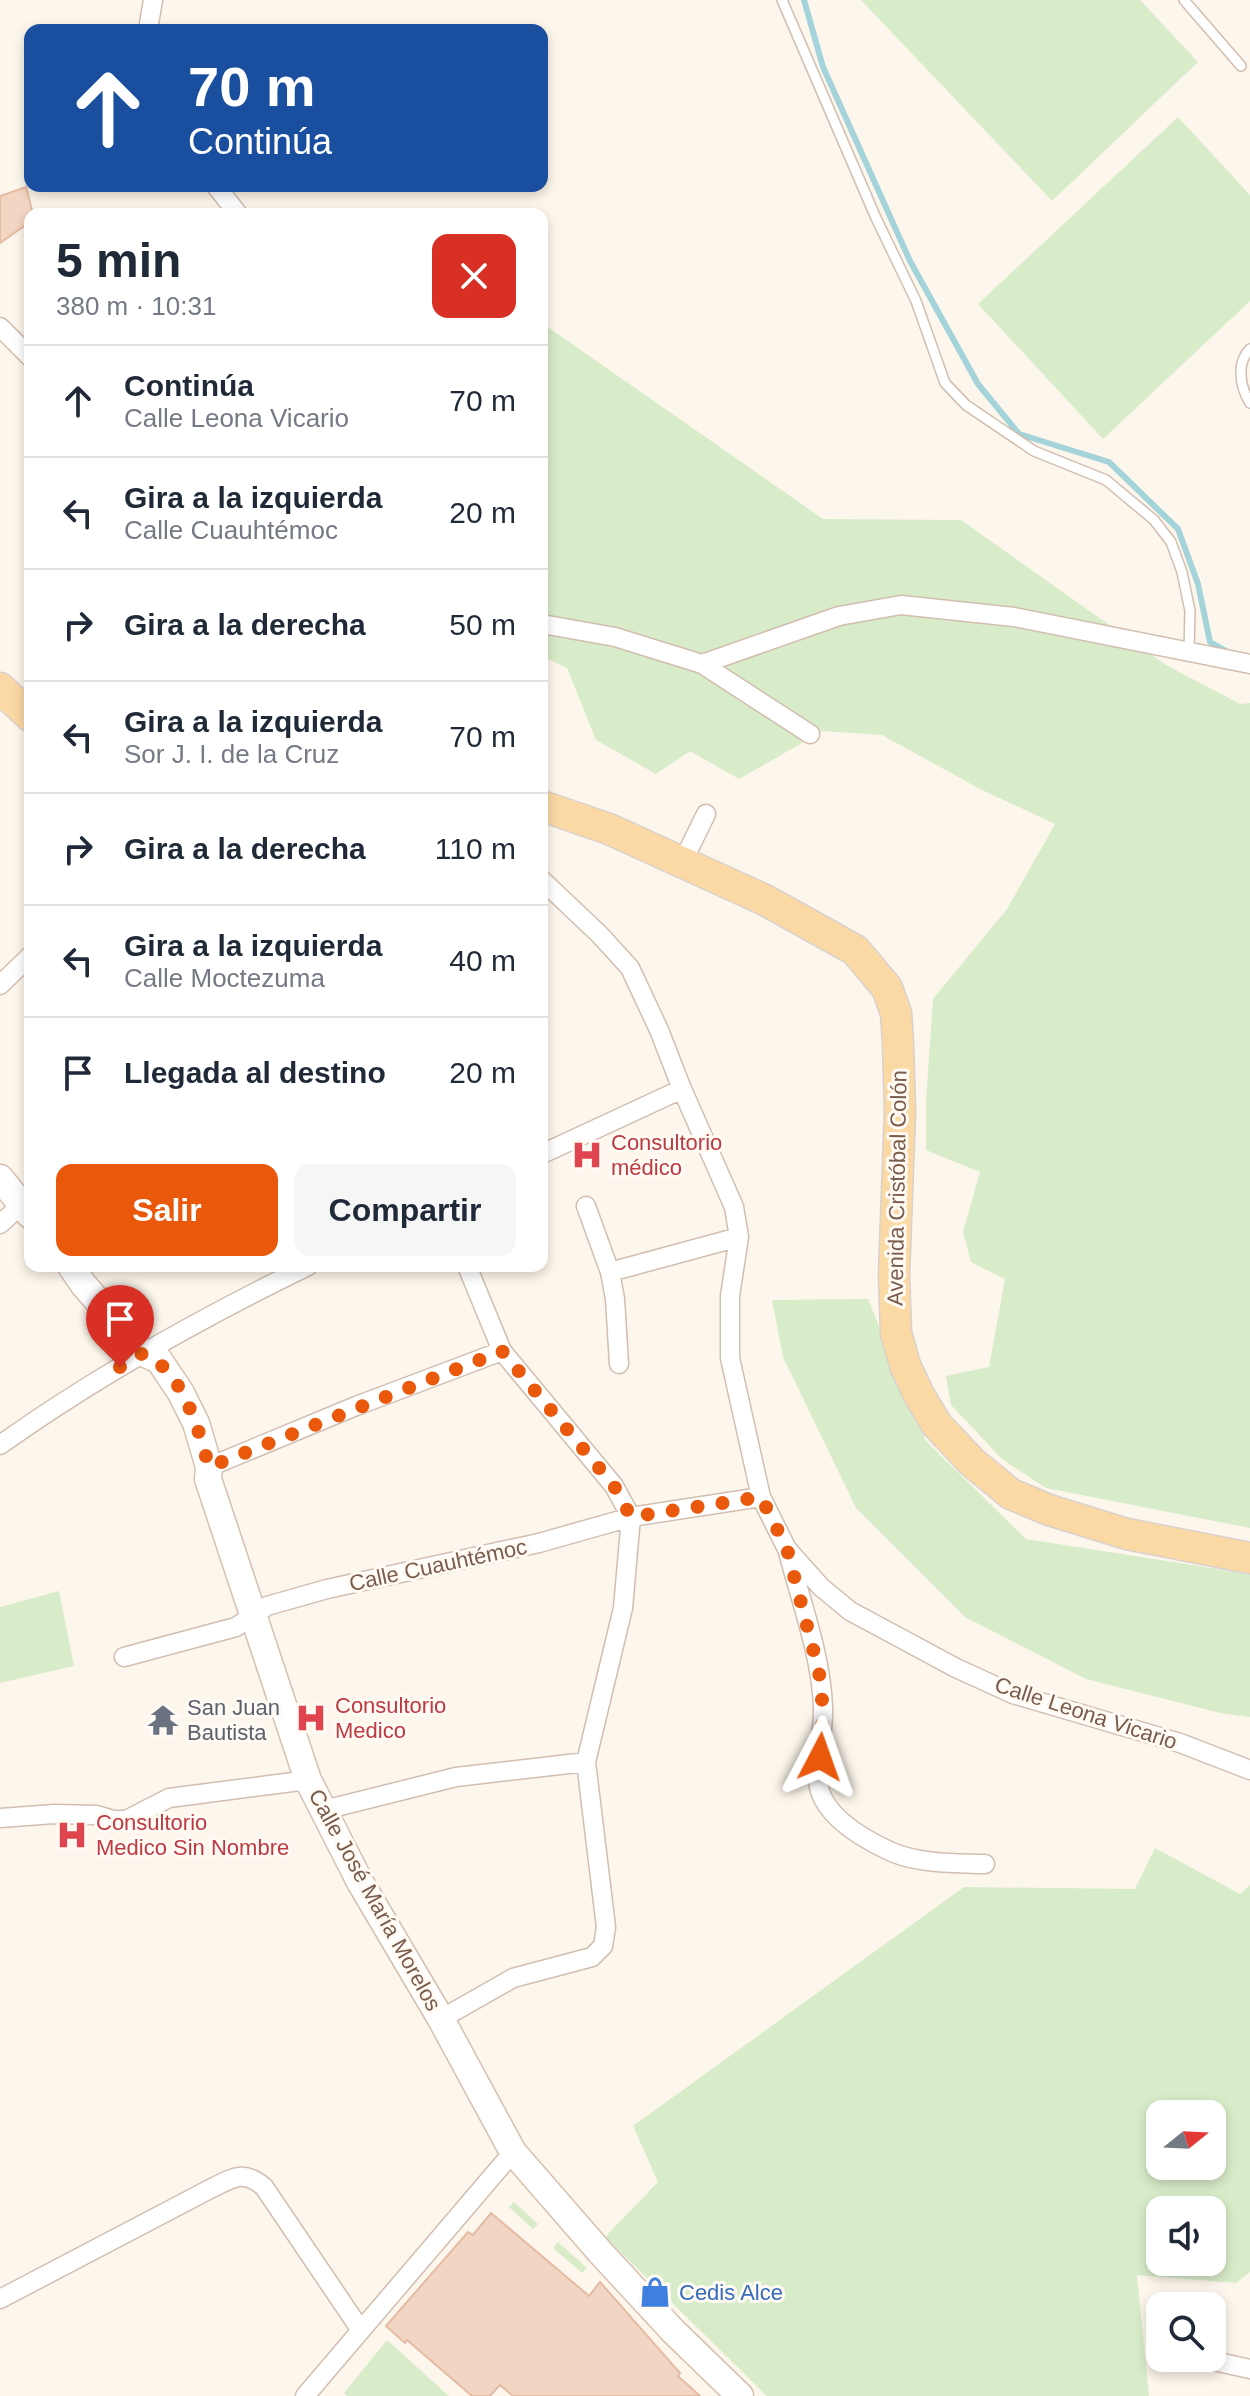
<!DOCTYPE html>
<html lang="es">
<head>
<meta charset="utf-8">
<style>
	:root { --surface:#fff; --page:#f6f6f7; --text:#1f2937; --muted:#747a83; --line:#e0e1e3; --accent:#ea580c }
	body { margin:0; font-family:Helvetica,sans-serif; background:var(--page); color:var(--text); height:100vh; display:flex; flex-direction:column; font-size:30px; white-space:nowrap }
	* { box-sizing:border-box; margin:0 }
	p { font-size:26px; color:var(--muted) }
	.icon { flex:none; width:44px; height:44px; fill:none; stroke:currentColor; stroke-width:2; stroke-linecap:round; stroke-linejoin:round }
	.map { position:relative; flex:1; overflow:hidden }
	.details { position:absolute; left:24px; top:208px; width:524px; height:1064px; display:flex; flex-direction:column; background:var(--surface); border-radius:16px; box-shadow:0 4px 12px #0003 }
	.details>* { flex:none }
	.hud { position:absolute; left:24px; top:24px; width:524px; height:168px; border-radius:16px; box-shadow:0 4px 12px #0003; background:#1a4fa0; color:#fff; overflow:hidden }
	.needle { width:52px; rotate:72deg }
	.buttons { position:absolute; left:1146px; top:2100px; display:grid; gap:16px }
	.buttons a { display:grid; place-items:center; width:80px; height:80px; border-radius:16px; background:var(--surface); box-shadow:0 4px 12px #0003; font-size:40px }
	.pin { position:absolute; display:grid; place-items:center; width:68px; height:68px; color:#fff; margin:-82px -34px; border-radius:50% 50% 50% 0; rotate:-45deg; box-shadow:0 0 8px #0007 }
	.pin .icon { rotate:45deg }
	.me { position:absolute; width:88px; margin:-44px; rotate:4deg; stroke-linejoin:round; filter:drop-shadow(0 0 6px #0008) }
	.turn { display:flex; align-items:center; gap:28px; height:168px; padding:0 32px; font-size:36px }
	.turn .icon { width:104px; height:104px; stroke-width:2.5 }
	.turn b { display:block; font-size:56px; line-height:68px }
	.round { display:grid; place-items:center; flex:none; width:84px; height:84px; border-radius:16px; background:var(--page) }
	.head { display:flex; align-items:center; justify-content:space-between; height:136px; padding:0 32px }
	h1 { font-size:48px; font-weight:600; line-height:60px }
	.cta { display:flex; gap:16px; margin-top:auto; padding:16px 32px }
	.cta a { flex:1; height:92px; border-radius:16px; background:var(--accent); color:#fff; font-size:32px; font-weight:600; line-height:92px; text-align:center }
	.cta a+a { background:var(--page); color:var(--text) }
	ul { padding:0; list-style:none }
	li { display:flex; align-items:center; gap:24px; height:112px; padding:0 32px; border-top:2px solid var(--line) }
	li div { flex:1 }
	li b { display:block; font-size:30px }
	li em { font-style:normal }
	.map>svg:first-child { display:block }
</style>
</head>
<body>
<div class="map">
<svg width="1250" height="2396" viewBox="0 0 1250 2396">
	<rect width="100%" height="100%" fill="#fdf6ec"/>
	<!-- green -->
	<path fill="#d8ecc9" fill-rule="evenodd" d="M861,0H1140L1198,62L1052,201Z
		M1178,117L1250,195V301L1103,439L978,304Z
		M542,323L823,519L961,520L1166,665L1240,704L1250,703V1528L1046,1488L1003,1460L951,1405L946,1376L989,1367L1005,1279L971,1262L963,1232L980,1172L926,1150V1101L933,999L1007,909L1055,824L980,789L882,735L823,731L739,779L690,751L656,774L596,740L567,668L542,656Z
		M868,1299L926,1441L1026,1539L1250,1574V1717L1220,1713L1086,1679L965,1617L856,1508L783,1357L772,1300Z
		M59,1591L74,1666L0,1683V1607Z
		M1155,1848L1240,1894L1250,1885V2272L1236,2283L1137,2275L1149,2396H767L605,2237L658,2182L633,2126L964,1887L1135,1889ZM1160,2114H1212V2166H1160ZM1212,2210V2262H1160V2210Z
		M514,2202L538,2224L533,2229L509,2207Z
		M558,2242L587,2268L582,2273L553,2248Z
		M387,2340L449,2396H347L344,2393Z"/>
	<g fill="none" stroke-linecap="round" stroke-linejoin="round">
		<!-- stream -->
		<path stroke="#a5d3da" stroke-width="6" d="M804,0L823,67L910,261L978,384L1019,434L1109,462L1178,529L1198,584L1210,642L1228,652"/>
	</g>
	<!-- building -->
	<path fill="#f3d5c3" stroke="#e6bba3" stroke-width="2" d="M26,187L33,214H30V222L0,243V196Z
		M491,2213L589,2296L600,2282L680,2373L678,2376L700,2396H513L500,2385L490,2396H472L407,2340L405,2343L386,2326L468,2232L473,2235Z"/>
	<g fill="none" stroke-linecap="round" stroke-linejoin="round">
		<defs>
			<path id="lane" d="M782,0L876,218L916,301L945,383L966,405L1034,451L1106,480L1154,520L1171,542L1182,572L1190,611L1189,651
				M1184,0L1241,66
				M1250,349C1236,363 1240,387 1250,403"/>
			<path id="street" d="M148,30L153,0
				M216,186L238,214
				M0,327L30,357
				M542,624L615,637L702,664L839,616L901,605L1014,617L1250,664
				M702,664L810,734
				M683,861L706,814
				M542,880L600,935L630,968L659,1030L682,1089L734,1207L739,1237L730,1296V1358L761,1497L787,1549L821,1587L850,1611L956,1668L1013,1694L1180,1743L1250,1770
				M0,985L30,956
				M542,1154L682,1089
				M586,1206L610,1272L615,1299L619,1364
				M0,1224L28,1199
				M610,1272L739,1237
				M0,1445C97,1376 201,1318 308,1266
				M209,1467L356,1406L502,1351
				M788,1552C801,1602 821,1655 823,1707C824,1732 816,1757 818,1781C821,1816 865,1840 894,1853C922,1864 956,1863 985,1864
				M124,1657L236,1627L267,1606L327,1589L539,1543L631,1517L761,1497
				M324,1810L456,1777L586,1762
				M0,1818L54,1814L97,1815L113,1820H126L169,1798L308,1780
				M441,2019L513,1978L592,1957L603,1946L606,1927L586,1762L623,1608L631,1517L614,1486L502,1351L467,1266
				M0,2299L210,2189C233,2178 243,2169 264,2187L360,2329
				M1200,2358L1250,2369
				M305,2396L513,2152"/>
			<path id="secondary" d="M0,1178L30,1215
				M71,1266L83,1284L143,1353L159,1360L181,1393L196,1423L209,1467L208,1479L308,1780L360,1882L441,2019L513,2152L600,2252L673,2331L740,2396"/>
			<path id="primary" d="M0,688L30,716
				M542,806L609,829L765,900L855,950L887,988L896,1013L898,1042L900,1111L894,1275L896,1333L905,1365L919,1395L937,1425L973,1463L1011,1494L1049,1510L1127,1534L1250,1558"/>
		</defs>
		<!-- lane casing -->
		<use href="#lane" stroke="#d1beb0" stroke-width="12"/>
		<!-- street casing -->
		<use href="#street" stroke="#d1beb0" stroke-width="21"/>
		<!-- secondary casing -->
		<use href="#secondary" stroke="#d6c0b0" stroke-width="29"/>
		<!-- primary casing -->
		<use href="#primary" stroke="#dad1cd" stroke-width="33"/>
		<!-- lane -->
		<use href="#lane" stroke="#fff" stroke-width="9"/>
		<!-- street -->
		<use href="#street" stroke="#fff" stroke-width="18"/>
		<!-- secondary -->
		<use href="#secondary" stroke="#fff" stroke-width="26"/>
		<!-- primary -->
		<use href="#primary" stroke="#fbd9a5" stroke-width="30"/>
	</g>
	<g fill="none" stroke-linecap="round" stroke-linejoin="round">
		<!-- route -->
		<path stroke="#ea580c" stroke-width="14" stroke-dasharray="0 25.2" d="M120,1367L143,1353C183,1371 198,1428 209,1467L502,1351L614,1486L631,1517L761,1497L787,1549L819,1672L823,1709L820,1757"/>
	</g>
	<!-- icons -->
	<defs>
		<symbol id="hospital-bare" viewBox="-9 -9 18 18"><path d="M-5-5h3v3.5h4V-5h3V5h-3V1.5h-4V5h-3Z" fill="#e0444e" stroke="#fffaf3" stroke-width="2.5" paint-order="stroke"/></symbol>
		<symbol id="temple-bare" viewBox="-9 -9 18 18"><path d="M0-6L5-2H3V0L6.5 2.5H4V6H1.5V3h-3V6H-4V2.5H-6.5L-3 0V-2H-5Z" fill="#6b7280" stroke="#fffaf3" stroke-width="2.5" paint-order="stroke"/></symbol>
		<symbol id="shop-bare" viewBox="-9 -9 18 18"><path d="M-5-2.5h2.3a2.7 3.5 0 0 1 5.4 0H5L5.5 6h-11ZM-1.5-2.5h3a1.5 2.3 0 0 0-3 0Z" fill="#3f7fe0" stroke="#fffaf3" stroke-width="2.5" paint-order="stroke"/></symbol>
	</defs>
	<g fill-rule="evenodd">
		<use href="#hospital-bare" x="565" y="1133" width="44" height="44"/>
		<use href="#hospital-bare" x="289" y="1696" width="44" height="44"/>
		<use href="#temple-bare" x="141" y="1698" width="44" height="44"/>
		<use href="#hospital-bare" x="50" y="1813" width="44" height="44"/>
		<use href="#shop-bare" x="633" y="2270" width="44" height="44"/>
	</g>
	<g text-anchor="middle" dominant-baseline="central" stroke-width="6" stroke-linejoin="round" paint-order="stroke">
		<!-- health labels -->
		<g font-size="22" fill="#be3a42" stroke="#fffaf3" text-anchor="start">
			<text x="611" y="1142">Consultorio<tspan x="611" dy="25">médico</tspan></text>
			<text x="335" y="1705">Consultorio<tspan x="335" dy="25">Medico</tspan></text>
			<text x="96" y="1822">Consultorio<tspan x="96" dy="25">Medico Sin Nombre</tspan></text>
		</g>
		<!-- street labels -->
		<g font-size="22" fill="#7a5c4d" stroke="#fffaf3">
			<text transform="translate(897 1188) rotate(-89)">Avenida Cristóbal Colón</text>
			<text transform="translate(438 1565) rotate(-12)">Calle Cuauhtémoc</text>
			<text transform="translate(1086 1713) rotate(18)">Calle Leona Vicario</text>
			<text transform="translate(375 1900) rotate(61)">Calle José María Morelos</text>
		</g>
		<!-- worship labels -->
		<g font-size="22" fill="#5b616d" stroke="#fffaf3" text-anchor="start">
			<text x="187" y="1707">San Juan<tspan x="187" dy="25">Bautista</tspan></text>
		</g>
		<!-- shop labels -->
		<g font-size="22" fill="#366cbe" stroke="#fffaf3" text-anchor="start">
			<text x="679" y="2292">Cedis Alce</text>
		</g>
	</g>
</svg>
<div class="buttons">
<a><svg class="needle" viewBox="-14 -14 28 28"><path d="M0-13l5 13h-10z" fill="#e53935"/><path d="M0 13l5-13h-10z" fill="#747a83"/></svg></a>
<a><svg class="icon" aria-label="sound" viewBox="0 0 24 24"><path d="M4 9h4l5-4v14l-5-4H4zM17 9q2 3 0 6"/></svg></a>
<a><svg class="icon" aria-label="search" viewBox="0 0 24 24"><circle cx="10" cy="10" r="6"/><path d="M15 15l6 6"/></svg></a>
</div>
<div class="pin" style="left:120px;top:1367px;background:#d93025"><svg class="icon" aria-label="arrive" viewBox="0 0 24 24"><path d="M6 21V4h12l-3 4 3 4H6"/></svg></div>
<svg class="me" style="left:820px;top:1757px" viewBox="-20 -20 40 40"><path d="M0-17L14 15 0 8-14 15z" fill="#ea580c" stroke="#fff" stroke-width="4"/></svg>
<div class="hud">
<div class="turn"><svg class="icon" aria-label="ahead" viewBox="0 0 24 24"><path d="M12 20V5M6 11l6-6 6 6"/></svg><div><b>70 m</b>Continúa</div></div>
</div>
<section class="details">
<div class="head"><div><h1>5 min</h1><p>380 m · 10:31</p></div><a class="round" style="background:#d93025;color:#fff"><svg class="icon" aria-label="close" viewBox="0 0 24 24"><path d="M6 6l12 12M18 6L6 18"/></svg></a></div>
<ul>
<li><svg class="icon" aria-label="ahead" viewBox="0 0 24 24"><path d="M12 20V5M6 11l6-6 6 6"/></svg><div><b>Continúa</b><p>Calle Leona Vicario</p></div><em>70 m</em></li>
<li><svg class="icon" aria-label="left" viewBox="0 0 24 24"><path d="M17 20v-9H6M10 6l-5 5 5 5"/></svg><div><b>Gira a la izquierda</b><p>Calle Cuauhtémoc</p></div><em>20 m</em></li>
<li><svg class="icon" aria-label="right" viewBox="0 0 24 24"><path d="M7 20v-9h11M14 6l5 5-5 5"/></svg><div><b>Gira a la derecha</b></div><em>50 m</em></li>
<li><svg class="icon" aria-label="left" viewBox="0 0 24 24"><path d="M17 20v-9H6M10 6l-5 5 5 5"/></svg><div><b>Gira a la izquierda</b><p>Sor J. I. de la Cruz</p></div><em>70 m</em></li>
<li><svg class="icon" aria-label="right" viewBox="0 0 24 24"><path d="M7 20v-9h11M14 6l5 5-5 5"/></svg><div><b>Gira a la derecha</b></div><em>110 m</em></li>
<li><svg class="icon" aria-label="left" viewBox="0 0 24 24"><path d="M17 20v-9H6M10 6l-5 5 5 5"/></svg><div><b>Gira a la izquierda</b><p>Calle Moctezuma</p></div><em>40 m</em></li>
<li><svg class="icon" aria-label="arrive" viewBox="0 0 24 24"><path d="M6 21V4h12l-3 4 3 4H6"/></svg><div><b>Llegada al destino</b></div><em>20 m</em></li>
</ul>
<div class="cta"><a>Salir</a><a>Compartir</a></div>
</section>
</div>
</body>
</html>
